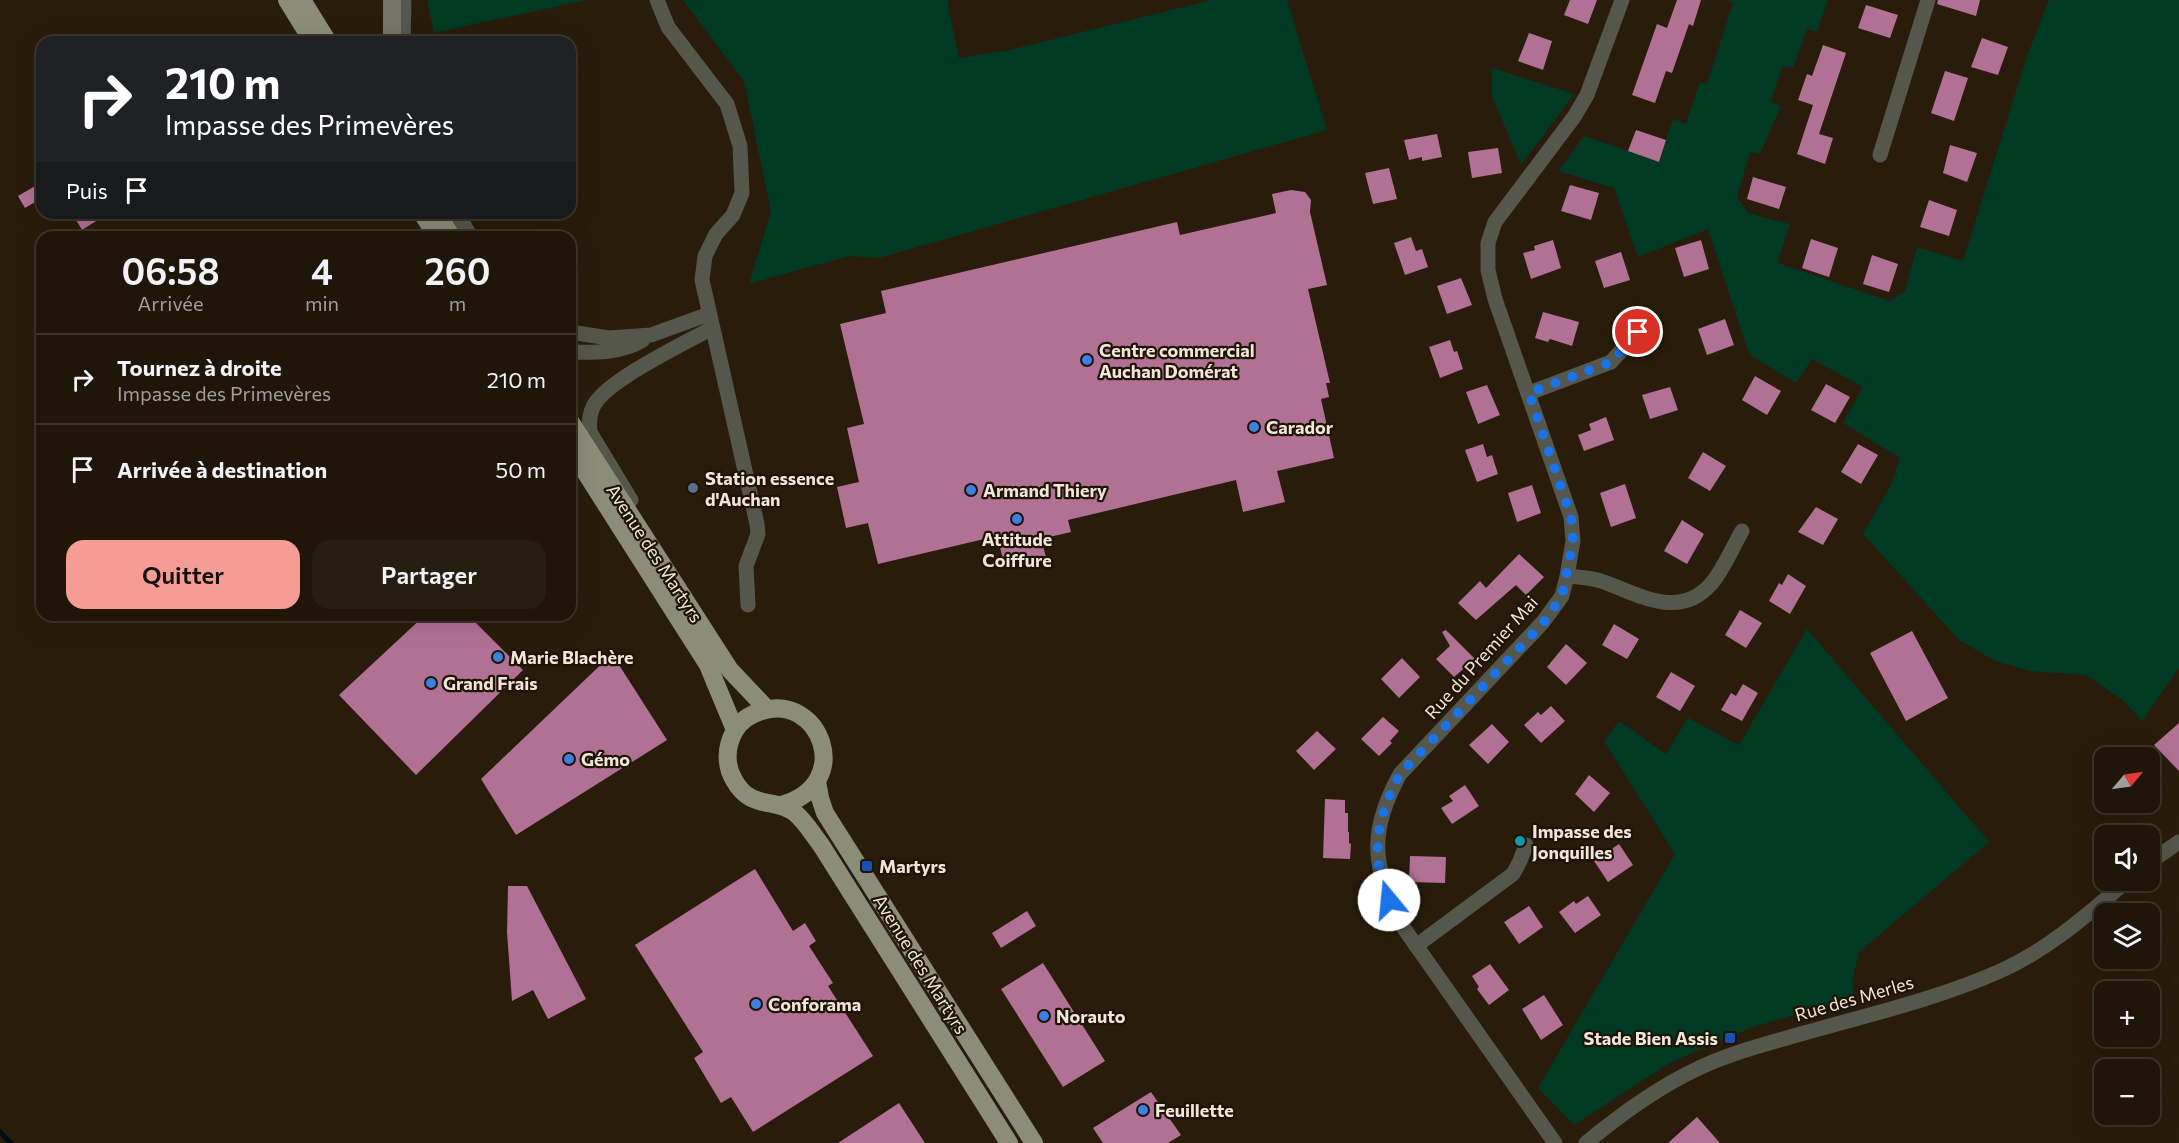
<!DOCTYPE html>
<html lang="fr">
<head>
<meta charset="utf-8">
<style>
	:root { --surface:#1f1508; --page:#271e12; --text:#f1f3f6; --muted:#a19f9c; --line:#3c3429; --accent:#f59c94 }
	body { margin:0; font-family:Commissioner,sans-serif; background:var(--page); color:var(--text); height:100vh; display:flex; flex-direction:column; font-size:22px; white-space:nowrap }
	* { box-sizing:border-box; margin:0 }
	p { font-size:20px; color:var(--muted) }
	.icon { flex:none; width:33px; height:33px; fill:none; stroke:currentColor; stroke-width:2; stroke-linecap:round; stroke-linejoin:round }
	.map { position:relative; flex:1; overflow:hidden }
	.side { position:absolute; left:36px; top:231px; width:540px; height:390px; display:flex; flex-direction:column; background:var(--surface); border-radius:18px; box-shadow:0 6px 24px #0002,0 0 0 2px var(--line) }
	.side>* { flex:none }
	.banner { position:absolute; left:36px; top:36px; width:540px; height:183px; border-radius:18px; box-shadow:0 6px 24px #0002,0 0 0 2px var(--line); background:#202124; color:#fff; overflow:hidden }
	.needle { width:39px; rotate:61deg }
	.tools { position:absolute; left:2094px; top:747px; display:grid; gap:12px }
	.tools a { display:grid; place-items:center; width:66px; height:66px; border-radius:12px; background:var(--surface); box-shadow:0 6px 24px #0002,0 0 0 2px var(--line); font-size:30px }
	.pin { position:absolute; display:grid; place-items:center; width:51px; height:51px; color:#fff; margin:-26px; border:3px solid #fff; border-radius:50%; box-shadow:0 2px 6px #0007 }
	.me { position:absolute; width:66px; margin:-33px; rotate:343deg; stroke-linejoin:round; filter:drop-shadow(0 0 4px #0008) }
	.turn { display:flex; align-items:center; gap:21px; height:126px; padding:0 30px; font-size:27px }
	.turn .icon { width:78px; height:78px; stroke-width:2.5 }
	.turn b { display:block; font-size:42px; line-height:51px }
	.then { display:flex; align-items:center; height:57px; padding:0 30px; background:#0003; gap:12px; font-size:22px }
	.eta { display:flex; justify-content:space-evenly; align-items:center; height:102px; text-align:center }
	.eta b { font-size:36px; font-weight:600; line-height:42px }
	.primary-button { display:flex; gap:12px; margin-top:auto; padding:12px 30px }
	.primary-button a { flex:1; height:69px; border-radius:18px; background:var(--accent); color:#111; font-size:24px; font-weight:600; line-height:69px; text-align:center }
	.primary-button a+a { background:var(--page); color:var(--text) }
	ul { padding:0; list-style:none }
	li { display:flex; align-items:center; gap:18px; height:90px; padding:0 30px; border-top:2px solid var(--line) }
	li div { flex:1 }
	li b { display:block; font-size:22px }
	li em { font-style:normal }
	.map>svg:first-child { display:block }
</style>
</head>
<body>
<div class="map">
<svg width="2179" height="1143" viewBox="0 0 2179 1143">
	<rect width="100%" height="100%" fill="#291c0a"/>
	<!-- green -->
	<path fill="#003a24" d="M427,0H587L434,33Z
		M683,0H947L959,58L1009,50L1212,0H1287L1327,130L879,258L849,256L749,284L771,212L744,81Z
		M1727,0H1828L1817,32L1807,29L1793,68L1782,66L1771,102L1781,106L1760,154L1750,152L1737,197L1748,213L1790,224L1777,263L1890,301L1905,291L1917,247L1963,261L2026,59L2049,0H2179V668L2142,721L2125,702L2086,675L2030,671L1995,661L1959,640L1863,534L1891,485L1900,458L1843,423L1863,387L1812,359L1796,383L1749,354L1708,229L1638,257L1614,188L1558,171L1584,136L1659,162L1673,119L1686,124L1700,82L1707,84L1733,3Z
		M1492,68L1574,94L1521,165L1492,96Z
		M1807,629L1989,842L1859,952L1853,977L1854,997L1750,1028L1671,1062L1574,1125L1538,1088L1675,854L1604,741L1619,721L1666,754L1688,718L1739,745Z"/>
	<g fill="none" stroke-linecap="round" stroke-linejoin="round">
		<!-- stream -->
		<path stroke="#000b16" stroke-width="5" d="M0,1132L11,1143"/>
	</g>
	<!-- building -->
	<path fill="#b17195" d="M1570,0H1597L1588,24L1564,15Z
		M1677,0H1701L1693,26L1689,24L1672,73L1666,71L1655,103L1632,95L1657,24L1667,28Z
		M1938,0H1980L1976,16L1937,4Z
		M1866,5L1898,15L1890,38L1858,28Z
		M1529,33L1552,41L1543,70L1518,61Z
		M1982,38L2008,47L1998,75L1971,67Z
		M1823,45L1846,53L1819,134L1833,138L1825,164L1797,154L1813,105L1798,100L1807,74L1812,76Z
		M1945,71L1968,78L1954,121L1931,113Z
		M1636,130L1666,140L1659,162L1628,151Z
		M1437,134L1442,157L1422,161V157L1409,160L1404,140Z
		M1950,145L1977,153L1967,182L1943,173Z
		M1498,148L1502,173L1472,178L1468,152Z
		M1389,168L1397,199L1373,204L1365,173Z
		M1753,177L1786,187L1779,209L1747,199Z
		M42,182V198L25,208L18,196Z
		M1570,185L1599,193L1591,220L1561,211Z
		M1291,190L1305,192L1311,200L1310,212L1327,285L1308,289L1330,383H1326L1329,397L1321,399L1334,458L1277,471L1285,502L1243,512L1236,480L1068,520L1071,532L1041,539L1046,557L1005,567L997,536L878,564L868,523L846,528L837,487L859,482L847,428L864,424L840,324L886,313L881,291L1177,222L1180,235L1276,213L1272,194Z
		M1929,200L1957,210L1949,236L1920,227Z
		M72,213H109L82,230Z
		M1411,237L1416,251L1422,249L1428,267L1405,275L1394,243Z
		M1811,239L1838,248L1829,277L1802,268Z
		M1553,240L1561,268L1531,279L1523,253L1535,250L1534,246Z
		M1701,240L1709,269L1684,277L1675,248Z
		M1621,252L1630,280L1604,288L1595,261Z
		M1872,255L1898,264L1889,292L1863,284Z
		M1461,278L1472,305L1447,314L1437,286Z
		M1543,312L1579,322L1572,346L1550,339L1548,342L1535,338Z
		M1725,319L1734,345L1707,355L1698,329Z
		M1450,340L1454,352L1457,351L1463,369L1440,378L1429,347Z
		M1755,376L1781,391L1767,415L1742,400Z
		M1826,384L1850,397L1835,423L1811,410Z
		M1487,385L1500,415L1478,424L1466,392Z
		M1670,387L1678,410L1650,419L1642,395Z
		M1606,417L1614,440L1584,451L1578,435L1591,430L1589,424Z
		M1483,444L1487,457L1492,455L1498,474L1477,482L1465,450Z
		M1858,444L1878,455L1861,484L1841,472Z
		M1703,452L1726,466L1710,491L1688,478Z
		M1625,484L1636,518L1611,527L1600,493Z
		M1532,485L1541,513L1517,522L1508,493Z
		M1816,507L1838,519L1823,545L1798,532Z
		M1682,520L1704,534L1687,564L1664,551Z
		M1519,554L1544,577L1526,595L1516,585L1476,620L1458,603L1480,581L1486,588Z
		M1788,574L1806,586L1790,614L1769,601L1779,583L1782,585Z
		M1740,610L1762,623L1746,648L1725,635Z
		M425,615H468L523,670L416,775L339,695Z
		M1614,624L1639,639L1627,659L1602,645Z
		M1446,630L1475,659L1454,677L1436,659L1450,646L1442,632Z
		M1912,631L1948,698L1906,721L1870,653Z
		M1566,644L1587,663L1566,685L1547,667Z
		M612,654L667,740L516,835L481,779Z
		M1402,658L1420,677L1399,698L1381,679Z
		M1671,672L1695,686L1680,711L1656,697Z
		M1743,684L1758,693L1742,721L1721,710L1731,693L1736,696Z
		M1551,706L1565,721L1541,743L1524,725L1538,712L1541,715Z
		M1383,717L1399,731L1390,741L1392,743L1379,756L1361,739Z
		M2179,723V771L2154,745Z
		M1492,724L1509,742L1488,764L1469,745Z
		M1317,731L1336,749L1314,770L1296,751Z
		M1589,775L1610,793L1594,812L1575,794Z
		M1465,785L1479,806L1452,824L1441,808L1453,801L1449,796Z
		M1325,799L1345,800V813H1348V832H1349V843L1351,844L1350,859L1323,858Z
		M1619,844L1633,865L1608,882L1594,861Z
		M1410,856L1446,857L1445,883L1409,882Z
		M755,869L793,931L805,923L816,941L809,946L833,983L828,986L873,1056L753,1132L731,1097L721,1103L694,1058L703,1052L635,945Z
		M508,886H527L586,999L548,1019L533,990L512,1001L507,932Z
		M1588,896L1601,915L1575,933L1559,912L1574,901L1576,904Z
		M1529,906L1543,927L1519,944L1504,922Z
		M1027,911L1036,926L1001,948L992,933Z
		M1043,963L1105,1061L1063,1087L1001,989Z
		M1490,964L1509,990L1489,1005L1477,989L1479,987L1472,976Z
		M1544,995L1563,1025L1541,1040L1522,1009Z
		M1151,1092L1181,1135L1168,1143H1103L1093,1128Z
		M899,1103L925,1143H838Z
		M1697,1117L1720,1143H1668Z"/>
	<g fill="none" stroke-linecap="round" stroke-linejoin="round">
		<!-- street -->
		<path stroke="#55564c" stroke-width="15" d="M657,0L668,27L727,104L740,146L742,193L733,215L716,234L705,256L702,280L757,524L758,534L746,566L748,605
			M403,42L404,0
			M1880,155L1928,0
			M457,213L471,237
			M570,332L609,338L651,335L709,314
			M570,352C595,353 621,353 643,340
			M1529,393L1611,362L1638,332
			M631,500L590,432C589,422 589,414 594,405C609,379 684,344 712,328
			M1567,576C1579,577 1592,578 1604,582C1640,595 1679,620 1711,584C1724,569 1732,548 1742,531
			M2150,862L2179,842
			M1416,946L1513,874L1520,861L1526,845
			M1555,1143L1396,917C1372,860 1370,829 1400,774L1543,622L1562,596L1567,576L1573,541L1571,517L1495,299L1488,270V243L1495,222L1574,117L1587,95L1622,0
			M1586,1143C1621,1114 1658,1087 1699,1068C1728,1054 1759,1046 1790,1037C1859,1017 1932,1001 1998,972C2048,950 2087,915 2128,880"/>
		<!-- secondary -->
		<path stroke="#747565" stroke-width="18" d="M392,42V0"/>
		<!-- primary -->
		<path stroke="#8c8d78" stroke-width="18" d="M287,0L313,42
			M302,0L328,42
			M422,213L437,237
			M437,213L452,237
			M570,421L730,670L767,709
			M570,448L708,665L735,730
			M817,781L820,798L825,813L1034,1143
			M781,805C857,784 819,692 762,711C751,714 740,721 734,732C726,747 725,765 734,780C751,811 775,797 795,813C806,822 813,835 821,845L1009,1143"/>
	</g>
	<g fill="none" stroke-linecap="round" stroke-linejoin="round">
		<!-- route -->
		<path stroke="#1a73e8" stroke-width="10" stroke-dasharray="0 18" d="M1389,900C1369,854 1377,817 1400,774L1544,622L1562,596L1573,541L1571,517L1529,393L1611,362L1638,332"/>
	</g>
	<!-- markers -->
	<g fill="#3f7fe0" stroke="#1f1303" stroke-width="2">
		<circle cx="1087" cy="360" r="6"/>
		<circle cx="1254" cy="427" r="6"/>
		<circle cx="971" cy="490" r="6"/>
		<circle cx="1017" cy="519" r="6"/>
		<circle cx="498" cy="657" r="6"/>
		<circle cx="431" cy="683" r="6"/>
		<circle cx="569" cy="759" r="6"/>
		<circle cx="756" cy="1004" r="6"/>
		<circle cx="1044" cy="1016" r="6"/>
		<circle cx="1143" cy="1110" r="6"/>
	</g>
	<circle fill="#5c6f8a" stroke="#1f1303" stroke-width="2" cx="693" cy="488" r="6"/>
	<circle fill="#0f9aa8" stroke="#1f1303" stroke-width="2" cx="1520" cy="841" r="6"/>
	<g fill="#1a4fb4" stroke="#1f1303" stroke-width="2">
		<rect x="861" y="860" width="12" height="12" rx="3"/>
		<rect x="1724" y="1032" width="12" height="12" rx="3"/>
	</g>
	<g text-anchor="middle" dominant-baseline="central" stroke-width="4.5" stroke-linejoin="round" paint-order="stroke">
		<!-- poi labels -->
		<g font-size="18" font-weight="bold" fill="#f0e7dc" stroke="#1f1303" text-anchor="start">
			<text x="1099" y="350">Centre commercial<tspan x="1099" dy="21">Auchan Domérat</tspan></text>
			<text x="1266" y="427">Carador</text>
			<text x="705" y="478">Station essence<tspan x="705" dy="21">d'Auchan</tspan></text>
			<text x="983" y="490">Armand Thiery</text>
			<text x="1017" y="539" text-anchor="middle">Attitude<tspan x="1017" dy="21">Coiffure</tspan></text>
			<text x="510" y="657">Marie Blachère</text>
			<text x="443" y="683">Grand Frais</text>
			<text x="581" y="759">Gémo</text>
			<text x="1532" y="831">Impasse des<tspan x="1532" dy="21">Jonquilles</tspan></text>
			<text x="879" y="866">Martyrs</text>
			<text x="768" y="1004">Conforama</text>
			<text x="1056" y="1016">Norauto</text>
			<text x="1718" y="1038" text-anchor="end">Stade Bien Assis</text>
			<text x="1155" y="1110">Feuillette</text>
		</g>
		<!-- street labels -->
		<g font-size="18" fill="#f0e7dc" stroke="#1f1303">
			<text transform="translate(655 553) rotate(57)">Avenue des Martyrs</text>
			<text transform="translate(1481 657) rotate(-48)">Rue du Premier Mai</text>
			<text transform="translate(921 964) rotate(58)">Avenue des Martyrs</text>
			<text transform="translate(1854 998) rotate(-16)">Rue des Merles</text>
		</g>
	</g>
</svg>
<div class="tools">
<a><svg class="needle" viewBox="-14 -14 28 28"><path d="M0-13l5 13h-10z" fill="#e53935"/><path d="M0 13l5-13h-10z" fill="#a19f9c"/></svg></a>
<a><svg class="icon" aria-label="sound" viewBox="0 0 24 24"><path d="M4 9h4l5-4v14l-5-4H4zM17 9q2 3 0 6"/></svg></a>
<a><svg class="icon" aria-label="layers" viewBox="0 0 24 24"><path d="M12 4l9 5-9 5-9-5zM3 14l9 5 9-5"/></svg></a>
<a>+</a>
<a>−</a>
</div>
<div class="pin" style="left:1638px;top:332px;background:#d93025"><svg class="icon" aria-label="arrive" viewBox="0 0 24 24"><path d="M6 21V4h12l-3 4 3 4H6"/></svg></div>
<svg class="me" style="left:1389px;top:900px" viewBox="-20 -20 40 40"><circle r="19" fill="#fff"/><path d="M0-13L10 11 0 6-10 11z" fill="#1a73e8"/></svg>
<div class="banner">
<div class="turn"><svg class="icon" aria-label="right" viewBox="0 0 24 24"><path d="M7 20v-9h11M14 6l5 5-5 5"/></svg><div><b>210 m</b>Impasse des Primevères</div></div>
<div class="then">Puis<svg class="icon" aria-label="arrive" viewBox="0 0 24 24"><path d="M6 21V4h12l-3 4 3 4H6"/></svg></div>
</div>
<section class="side">
<div class="eta">
<div><b>06:58</b><p>Arrivée</p></div>
<div><b>4</b><p>min</p></div>
<div><b>260</b><p>m</p></div>
</div>
<ul>
<li><svg class="icon" aria-label="right" viewBox="0 0 24 24"><path d="M7 20v-9h11M14 6l5 5-5 5"/></svg><div><b>Tournez à droite</b><p>Impasse des Primevères</p></div><em>210 m</em></li>
<li><svg class="icon" aria-label="arrive" viewBox="0 0 24 24"><path d="M6 21V4h12l-3 4 3 4H6"/></svg><div><b>Arrivée à destination</b></div><em>50 m</em></li>
</ul>
<div class="primary-button"><a>Quitter</a><a>Partager</a></div>
</section>
</div>
</body>
</html>
